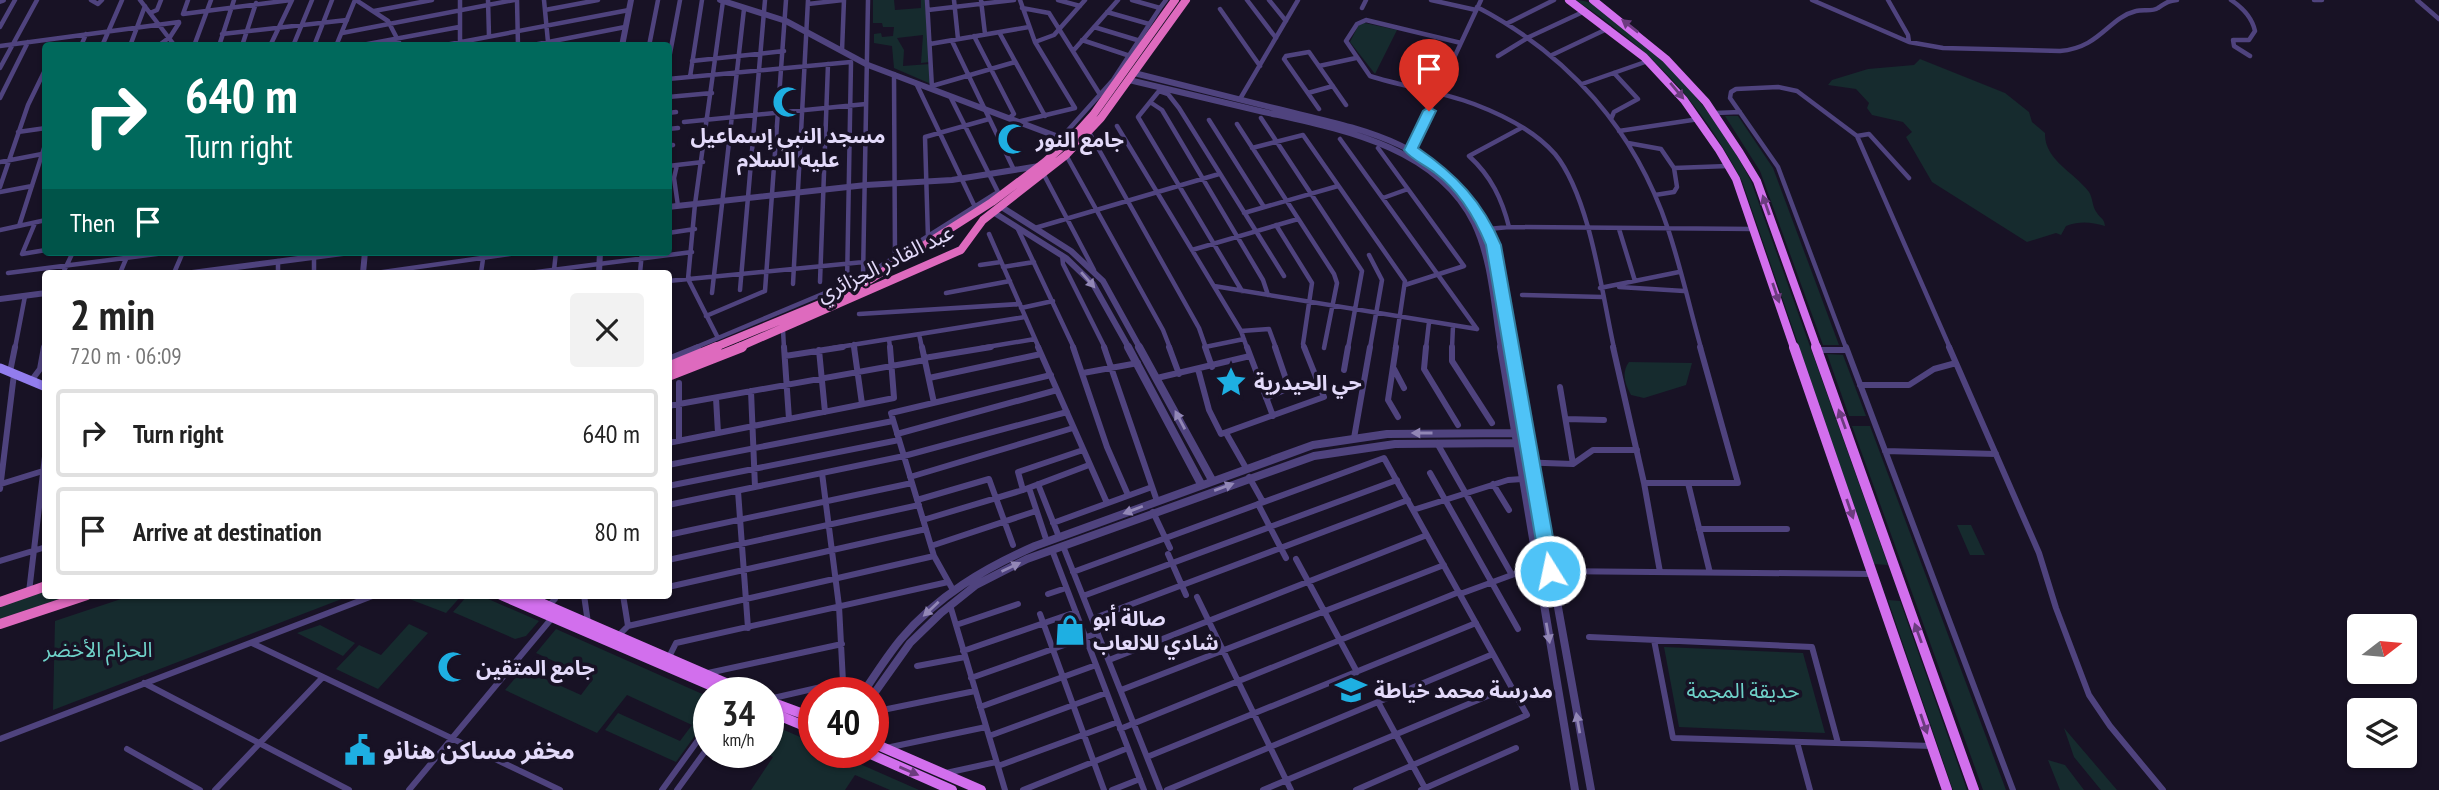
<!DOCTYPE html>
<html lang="en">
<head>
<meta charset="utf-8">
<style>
	:root { --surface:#fff; --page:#f2f2f2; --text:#222; --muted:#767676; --line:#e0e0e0 }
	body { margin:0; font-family:"PT Sans Narrow","Noto Sans Arabic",sans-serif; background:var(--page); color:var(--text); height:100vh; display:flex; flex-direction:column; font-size:26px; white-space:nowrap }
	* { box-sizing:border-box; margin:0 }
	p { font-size:23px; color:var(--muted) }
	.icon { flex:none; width:38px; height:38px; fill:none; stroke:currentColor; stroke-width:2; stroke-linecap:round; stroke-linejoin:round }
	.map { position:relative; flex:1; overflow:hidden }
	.details { position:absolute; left:42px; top:270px; width:630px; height:329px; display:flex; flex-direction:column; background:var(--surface); border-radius:7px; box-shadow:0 2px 5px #0004 }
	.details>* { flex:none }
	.top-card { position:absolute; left:42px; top:42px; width:630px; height:214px; border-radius:7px; box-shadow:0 2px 5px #0004; background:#00695c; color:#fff; overflow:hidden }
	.needle { width:46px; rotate:74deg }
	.buttons { position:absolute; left:2347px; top:614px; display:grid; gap:14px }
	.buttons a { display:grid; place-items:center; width:70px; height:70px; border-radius:7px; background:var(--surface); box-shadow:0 2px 5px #0004; font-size:35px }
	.speed { position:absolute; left:693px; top:677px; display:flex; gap:14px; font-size:35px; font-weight:700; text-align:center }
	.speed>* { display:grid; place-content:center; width:91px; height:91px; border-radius:50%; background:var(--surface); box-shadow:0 2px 5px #0004; line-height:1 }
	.speed small { font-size:18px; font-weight:400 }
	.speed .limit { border:10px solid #d22; background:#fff; color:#111 }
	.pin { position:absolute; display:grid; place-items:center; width:60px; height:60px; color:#fff; margin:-72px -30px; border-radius:50% 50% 50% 0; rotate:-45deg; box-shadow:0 0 7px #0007 }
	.pin .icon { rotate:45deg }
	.me { position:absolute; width:77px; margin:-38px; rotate:350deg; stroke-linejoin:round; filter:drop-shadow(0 0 5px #0008) }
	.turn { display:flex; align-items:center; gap:24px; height:147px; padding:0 28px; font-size:32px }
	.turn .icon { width:91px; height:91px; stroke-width:2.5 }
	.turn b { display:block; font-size:49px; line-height:60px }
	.then { display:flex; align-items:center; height:66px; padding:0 28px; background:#0003; gap:14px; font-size:26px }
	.round { display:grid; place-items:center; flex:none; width:74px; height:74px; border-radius:7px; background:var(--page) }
	.head { display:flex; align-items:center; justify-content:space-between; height:119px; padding:0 28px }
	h1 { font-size:42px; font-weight:700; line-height:52px }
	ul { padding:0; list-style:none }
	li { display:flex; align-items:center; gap:21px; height:88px; margin:0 14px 10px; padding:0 14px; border:4px solid var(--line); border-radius:7px }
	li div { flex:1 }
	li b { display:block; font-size:26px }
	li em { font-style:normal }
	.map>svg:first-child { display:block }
</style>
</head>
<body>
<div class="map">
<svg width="2439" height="790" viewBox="0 0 2439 790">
	<rect width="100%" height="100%" fill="#181225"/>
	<!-- green -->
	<path fill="#162b2e" d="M873,0H894L895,10L921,8V0H925L930,62L921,63L923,35L897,38L904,50L903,66L930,64L931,84L894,68L892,46L874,43V34L881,33L882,37L893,36L894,27H883L882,23H873Z
		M1576,0C1594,0 1608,15 1622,25C1678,70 1718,117 1751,181L1888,565L1874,564L1742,181C1698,98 1653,52 1576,0Z
		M1360,22L1397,30L1375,74L1350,42Z
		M1920,59L2005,93L2029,112L2032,122L2045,133C2044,160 2074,172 2089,192C2093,198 2092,207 2097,213C2101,219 2104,218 2105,226C2090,222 2081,221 2066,226L2061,235L2056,233L2027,242L1932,182L1906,137L1912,132L1903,122L1872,115L1867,108L1869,103L1856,89L1828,85L1832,80L1868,69L1914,65Z
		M1725,116H1738L1773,168L1839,345H1823L1760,171Z
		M1827,354L1843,355L1866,416H1849Z
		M1629,362L1692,363L1686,385L1644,398L1631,395C1625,384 1621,373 1629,362Z
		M1852,426H1870L2006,790H1983Z
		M1957,525H1971L1985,555H1970Z
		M45,590L46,595H72L0,619V606Z
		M133,595H352L53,710L55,621Z
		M399,595H462L446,613Z
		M468,595H479L539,621L526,636L515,639L453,612Z
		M1888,600L1900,601L1967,790H1953Z
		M409,624L428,633L378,689L336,669L359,645L381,655Z
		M320,625L355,643L343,656L297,633Z
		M556,629L709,697V716L676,762L605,730L618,713L680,741L692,725L627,695L597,733L505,690L523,669L581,695L593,679L536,653Z
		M1664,647L1803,653L1825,733L1679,727Z
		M768,723L814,743V752L835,753L919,790H890L855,775L845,790H751L773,757L765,753L768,752Z
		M2064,728L2117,790H2101L2074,757Z
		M2048,760L2065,765L2084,790H2060Z"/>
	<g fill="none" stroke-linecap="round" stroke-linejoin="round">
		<!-- minor-far1 -->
		<path stroke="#4f437e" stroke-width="4.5" d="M91,0L98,4L102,0
			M140,0L175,46
			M356,0L388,21L401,46
			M460,0V42
			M488,0L489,36
			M517,0L518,46
			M544,0L548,42
			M927,0L932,88
			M954,0L958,39
			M981,0L985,34
			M1058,0L1080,6
			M1132,0L1160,8L1166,0
			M1247,0L1276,38
			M1269,0L1286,21
			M1431,0L1476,10
			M1812,0L1909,42L1943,48L2060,51C2100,48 2108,18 2136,11C2143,9 2152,12 2158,8C2166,3 2167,1 2177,0
			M1888,0L1908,35L1909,42
			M2231,0C2243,8 2252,17 2255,31L2249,40H2233L2234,46L2250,56
			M2314,0H2322
			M2417,0L2439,19
			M808,4L843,0
			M1477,7C1569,55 1635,130 1668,229C1681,268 1690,309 1701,348
			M1022,8L1049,13L1099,93
			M1362,8L1366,0
			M1220,9L1260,66
			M545,10L598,0
			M928,10L1014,0
			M374,11L432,0
			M1107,12L1149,24
			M150,13L157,10L161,0
			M183,14L291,0
			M183,14L188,0
			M1508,23L1554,0
			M0,27L15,0
			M1094,27L1137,40
			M999,32L1045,116
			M342,33L514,0
			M222,34L347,20
			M974,36L1014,114L1009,118
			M1082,40L1127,55
			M952,41L1014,170
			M1035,42L1054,35L1085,0
			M1461,43L1366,20L1357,24L1346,41L1370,76C1404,87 1440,91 1474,104C1503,115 1534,130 1555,154C1590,197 1602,294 1614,348
			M930,44L1029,27
			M0,46L179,22
			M81,46L86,34
			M102,46L122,0
			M130,46L145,6
			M158,46L170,37L179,23
			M194,46L211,0
			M219,46L234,0
			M242,46L256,3
			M270,46L292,0
			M293,46L312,0
			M314,46L332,0
			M336,46L355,0
			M357,46L459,27
			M440,46L629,10
			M528,46L625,27
			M614,46L622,44
			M649,46L658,0
			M842,51L844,0
			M1073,51L1118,0
			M1552,55L1609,28
			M1498,56L1529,37L1585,11
			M692,61L784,51
			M668,64L680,0
			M1319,66L1356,58
			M0,68L37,0
			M894,74L895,258
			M690,77L702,0
			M668,79L851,62
			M916,83L975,207
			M1582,84L1648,61
			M932,86L1015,62
			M1308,93L1333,86
			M668,97L712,93
			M0,98L28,42
			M1240,99L1298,0
			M1150,102L1162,110L1263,280L1268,295
			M1319,109L1284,59L1286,56L1309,52L1346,105
			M668,113L676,112
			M1715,113L1740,112
			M1261,118L1362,271L1348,348
			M1611,119L1614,112L1638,99L1614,73
			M1209,120L1264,207
			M684,122L866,104
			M1017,122L1075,108L1035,42L1020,0
			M1237,124L1334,274L1337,283L1324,348
			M1117,126L1241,331L1247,348
			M668,129L678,128
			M1619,131L1699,119
			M18,132L46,128
			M1089,132L1199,328L1206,348
			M1857,136L1869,134L1909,178
			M1061,138L1113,80L1160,8
			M1340,139L1477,329
			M1628,143L1661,149L1674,168L1728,166
			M668,146L673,145
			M1252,148L1303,135L1405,281L1395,348
			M1378,148L1464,266L1405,285
			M1411,150L1481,0
			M1066,155L1163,330L1170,348
			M0,162L42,154
			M677,165L674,178L678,206
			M668,166L703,162
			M1043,173L1094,270
			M0,187L28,105L46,68
			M0,192L32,186
			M1655,195L1674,192L1677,187L1674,168
			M1383,198L1408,189
			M1244,213L1338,186
			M35,223L22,254L46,250
			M1276,225L1312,283L1303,344L1305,348
			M19,226L46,142
			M1017,227L1074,348
			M1509,227C1502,199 1491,176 1469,156L1521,128
			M1035,228L1219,174
			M1619,229L1635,281
			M0,230L46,220
			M1478,230L1509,227L1754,229
			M668,233L695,229
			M989,234L1039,348
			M928,238L925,137L989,119
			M1192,250L1298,219
			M1062,255L1063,264L1105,348
			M1369,255L1382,280L1370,348
			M314,256V273
			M278,261V273
			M980,265L1001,262
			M1003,267L1034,262
			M554,270L556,252
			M8,273L172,252
			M63,273L73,252
			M120,273L129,252
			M174,273L183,252
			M376,273L524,252
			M481,273L484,252
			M529,273L692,252
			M640,273L642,252
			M863,277L998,192L951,98
			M668,281L864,262
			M820,282L828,64
			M793,284L808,0
			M847,285L851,62
			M1214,286L1477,329
			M1619,287L1684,291
			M1600,288L1679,272
			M740,290L765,0
			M1242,291L1138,117L1159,91L1168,94L1179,108L1284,276
			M712,293L744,9
			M946,293L1010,281
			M1522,295L1602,297
			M1021,308L1053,301
			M859,314L1020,304
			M706,316L765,291L786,0
			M783,330L784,348
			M1241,331L1269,329L1276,348
			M919,334L922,348
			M718,338L863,277L868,0
			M889,339L890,348
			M854,344L855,348
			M1205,347L1244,339
			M15,348L25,296
			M44,348L46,339
			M694,348L718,338L688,279L695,204L723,1
			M833,348L1025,317
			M981,348L1035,339
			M1426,348L1429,322
			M1452,348L1453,326
			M1846,348L1778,167L1730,98L1731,92L1736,89L1778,87L1797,91L1857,136L1950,348"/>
		<!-- minor -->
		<path stroke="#4f437e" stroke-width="6" d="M784,347L789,419
			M854,347L862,404
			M922,347L934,403
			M1038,347L1107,503
			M1073,347L1107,447L1128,495
			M1104,347L1157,501
			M1169,347L1179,374
			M1205,347L1212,367
			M1247,347L1273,416
			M1396,347L1388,400L1398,417
			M1426,347L1424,369L1458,425
			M1452,347V361L1492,423
			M1613,347L1644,483L1660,572
			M1846,347L2013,790
			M1949,347L2039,553L2056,608L2089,695L2110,726L2163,790
			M819,350L825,412
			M1817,350H1847
			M785,356L843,347
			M924,358L991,347
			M668,359L698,347
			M1198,369L1209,410L1221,434L1324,397L1304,347
			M1394,369L1404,388
			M1344,370L1348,347
			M10,372L15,347
			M1083,373L1138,363
			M929,378L1041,354
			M1157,378L1250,356
			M31,381L40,369L44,347
			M679,383V441
			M1860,385H1909L1934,369L1956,363
			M1560,387L1573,464
			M751,391L755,487
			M716,398L718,433
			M1266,398L1289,388L1275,347
			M668,406L925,360
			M1566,419L1604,420
			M1226,433L1246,468
			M897,434L1057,390
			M1354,438L1370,347
			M668,443L894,398L890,347
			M1437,443L1512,575
			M1885,451L1996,454
			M1520,462L1573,464L1593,450H1637
			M668,465L893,421
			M1430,473L1518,629
			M910,477L1073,428
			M1249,477L1263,502
			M1644,483H1738L1700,347
			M1688,483L1710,573
			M1,484L46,470
			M1038,484L1059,537
			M1493,484L1509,510
			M668,486L899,440
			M1029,488L1047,542
			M0,489L14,374
			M1023,490L1018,472L1083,450
			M738,491L748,628
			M917,500L989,479L1013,545
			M1258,504L1286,558
			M668,505L904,456L1067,412
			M1413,510L1508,480L1522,479
			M1153,512L1170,548
			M923,520L1023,490L1089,465
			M1053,523L1152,487
			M1699,529H1787
			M668,535L912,483
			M931,546L1036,511
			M1063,546L1160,790
			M1052,550L1144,790
			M1168,554L1186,595
			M1296,559L1357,672
			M668,560L919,505
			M0,561L46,547
			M1550,571L1873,574
			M1073,572L1384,458L1527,715L1356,790
			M668,587L926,529
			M953,590L934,556L891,413L1051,375
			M29,592L46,448
			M1048,594L1066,588
			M1460,594L1520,572L1537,571
			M584,595L588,623
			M623,595L628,626
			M1083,596L1397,480
			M1197,597L1291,790
			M950,605L1005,790
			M548,606L555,599L554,595
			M1040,614L1104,790
			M1092,619L1408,500
			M956,625L1018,604
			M618,636L628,626L934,556
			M1589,637L1812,647L1838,743
			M1654,640L1673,738L1932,746
			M252,643L560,790
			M963,651L1076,612
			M669,657L676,643L948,582
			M1109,660L1427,535
			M917,666L965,657
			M708,673L842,644
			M971,678L1098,633
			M144,683L349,790
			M1121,690L1444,565
			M769,699L843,682L839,606L822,473
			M1378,702L1425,788
			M980,707L1096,665
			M873,712L975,691
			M1120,729L1459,592
			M989,736L1106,693
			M0,739L375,595
			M1797,742L1810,790
			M886,748L986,727
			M127,749L200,790
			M1147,757L1476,623
			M998,766L1118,722
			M946,773L996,762
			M215,790L323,677
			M409,790L552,618
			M662,790L709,725
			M677,790L709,746
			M1023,790L1128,748
			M1112,790L1140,779
			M1167,790L1493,654
			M1263,790L1490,695
			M1421,790L1516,748"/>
		<!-- tertiary-far1 -->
		<path stroke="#4f437e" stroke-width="6" d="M720,0L786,21L868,65L1069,141
			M0,1L3,0
			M622,46L631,0
			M1134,73C1182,85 1230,97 1278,109C1355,128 1434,140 1479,215C1502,254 1504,304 1511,348
			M1129,80C1174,91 1219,101 1264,112C1340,129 1436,146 1474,223C1492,260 1494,308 1501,348
			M1000,206L1071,251L1103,281L1140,348
			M668,207L866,185L952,180L1039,166
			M993,212L1066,258L1093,284L1129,348
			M192,273L351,252
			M363,273L365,252
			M599,273L600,252
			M0,299L46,293"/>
		<!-- tertiary -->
		<path stroke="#4f437e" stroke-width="8" d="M1128,347L1201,484
			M1139,347L1212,480
			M1501,347L1575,790
			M1511,347L1591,790
			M863,693C875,675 887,656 901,639C937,596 985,568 1035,546L1313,445L1387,434L1515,433
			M873,695L910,643L941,613L976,585L1027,559L1314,456L1395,444L1516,443"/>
		<!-- secondary -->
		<path stroke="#927dee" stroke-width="9" d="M0,368L46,387"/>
		<!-- primary-far1 -->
		<path stroke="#d26fed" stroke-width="8" d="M1569,0L1644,57L1684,100L1719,150L1736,179L1794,348
			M1593,0L1666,59L1706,102L1740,153L1757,181L1817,348"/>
		<!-- primary -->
		<path stroke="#d26fed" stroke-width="10" d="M1794,347L1947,790
			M1816,347L1974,790
			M501,595L728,693
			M523,595L749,693
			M768,701L814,718
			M768,711L814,730
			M873,743L981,790
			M866,752L952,790"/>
		<!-- trunk-far1 -->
		<path stroke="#de6abe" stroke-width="8" d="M713,348L854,290L992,202L1045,162L1075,135L1093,115L1175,0
			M737,348L961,250L983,220L1066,155L1101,118L1186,0"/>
		<!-- trunk -->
		<path stroke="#de6abe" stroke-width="10" d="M668,367L717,347
			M668,376L742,347
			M0,602L46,586
			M0,624L87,595"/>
	</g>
	<!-- one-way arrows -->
	<defs><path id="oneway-solid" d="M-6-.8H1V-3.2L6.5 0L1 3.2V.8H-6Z" transform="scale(1.75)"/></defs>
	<g fill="#6c3c7f">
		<use href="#oneway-solid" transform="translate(1630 26) rotate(-142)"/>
		<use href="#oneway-solid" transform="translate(1677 91) rotate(50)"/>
		<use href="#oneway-solid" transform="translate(1766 205) rotate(-109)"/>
		<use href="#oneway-solid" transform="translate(1776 293) rotate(71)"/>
		<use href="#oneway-solid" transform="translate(1842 419) rotate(-110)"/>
		<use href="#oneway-solid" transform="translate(1850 509) rotate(71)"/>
		<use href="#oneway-solid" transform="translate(1918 633) rotate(-110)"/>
		<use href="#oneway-solid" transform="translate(1924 724) rotate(71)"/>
		<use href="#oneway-solid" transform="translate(909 771) rotate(23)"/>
	</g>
	<g fill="#9287b6">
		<use href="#oneway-solid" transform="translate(1088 280) rotate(49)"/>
		<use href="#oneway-solid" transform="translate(1180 420) rotate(-118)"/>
		<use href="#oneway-solid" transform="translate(1422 433) rotate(180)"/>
		<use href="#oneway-solid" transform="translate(1224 487) rotate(-20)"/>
		<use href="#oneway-solid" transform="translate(1133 510) rotate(159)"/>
		<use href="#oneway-solid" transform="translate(1011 567) rotate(-25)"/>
		<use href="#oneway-solid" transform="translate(931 609) rotate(137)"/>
		<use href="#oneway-solid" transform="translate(1548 633) rotate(80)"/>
		<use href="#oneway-solid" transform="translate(1578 723) rotate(-100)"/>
	</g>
	<!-- route -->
	<path fill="#4fc3f7" stroke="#337fa1" stroke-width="2" d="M1429,107L1436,111L1418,148C1456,174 1483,202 1501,245L1559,571L1556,576L1550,578L1544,576L1541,571L1486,245C1475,218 1459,191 1435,173C1425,165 1412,160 1404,150L1423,111Z"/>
	<!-- icons -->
	<defs>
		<symbol id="mosque-bare" viewBox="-9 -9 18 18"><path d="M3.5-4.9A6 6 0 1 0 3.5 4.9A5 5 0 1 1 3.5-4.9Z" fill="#1eafe2" stroke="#181225" stroke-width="2.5" paint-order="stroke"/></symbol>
		<symbol id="sight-bare" viewBox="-9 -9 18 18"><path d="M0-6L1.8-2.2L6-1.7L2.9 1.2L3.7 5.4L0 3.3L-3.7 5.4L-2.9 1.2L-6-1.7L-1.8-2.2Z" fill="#1eafe2" stroke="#181225" stroke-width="2.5" paint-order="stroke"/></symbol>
		<symbol id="shop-bare" viewBox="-9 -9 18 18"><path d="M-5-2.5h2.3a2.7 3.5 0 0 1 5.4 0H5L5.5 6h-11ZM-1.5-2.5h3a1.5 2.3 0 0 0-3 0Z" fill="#1eafe2" stroke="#181225" stroke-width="2.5" paint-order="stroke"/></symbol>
		<symbol id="school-bare" viewBox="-9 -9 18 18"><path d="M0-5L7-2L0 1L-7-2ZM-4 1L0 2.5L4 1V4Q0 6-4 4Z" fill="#1eafe2" stroke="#181225" stroke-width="2.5" paint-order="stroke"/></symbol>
		<symbol id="civic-bare" viewBox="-9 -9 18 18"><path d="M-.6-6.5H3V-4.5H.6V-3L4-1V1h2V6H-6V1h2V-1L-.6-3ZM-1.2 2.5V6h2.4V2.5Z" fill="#1eafe2" stroke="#181225" stroke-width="2.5" paint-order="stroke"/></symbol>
	</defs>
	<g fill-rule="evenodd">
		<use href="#mosque-bare" x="766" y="80" width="44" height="44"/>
		<use href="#mosque-bare" x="991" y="117" width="44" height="44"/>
		<use href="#sight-bare" x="1209" y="360" width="44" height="44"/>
		<use href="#shop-bare" x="1048" y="608" width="44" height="44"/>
		<use href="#mosque-bare" x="431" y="645" width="44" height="44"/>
		<use href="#school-bare" x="1329" y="668" width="44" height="44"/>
		<use href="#civic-bare" x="338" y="728" width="44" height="44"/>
	</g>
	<g text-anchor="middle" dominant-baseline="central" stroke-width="7" stroke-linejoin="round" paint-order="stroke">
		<!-- poi labels -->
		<g font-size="21" font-weight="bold" fill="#e3dafa" stroke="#181225" text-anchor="start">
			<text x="788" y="135" text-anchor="middle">مسجد النبي إسماعيل<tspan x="788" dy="24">عليه السلام</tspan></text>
			<text x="1036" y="139">جامع النور</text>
			<text x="1254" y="382">حي الحيدرية</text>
			<text x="1093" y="618">صالة أبو<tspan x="1093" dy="24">شادي للالعاب</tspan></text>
			<text x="476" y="667">جامع المتقين</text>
			<text x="1374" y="690">مدرسة محمد خياطة</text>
		</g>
		<!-- street labels -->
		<g font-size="21" fill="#e3dafa" stroke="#181225">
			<text transform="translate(885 263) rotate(-26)">عبد القادر الجزائري</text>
		</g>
		<!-- park labels -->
		<g font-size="21" fill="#6fd2c9" stroke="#181225">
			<text x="98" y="649">الحزام الأخضر</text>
			<text x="1743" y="690">حديقة المجمة</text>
		</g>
		<!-- near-poi labels -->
		<g font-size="24" font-weight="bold" fill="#e3dafa" stroke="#181225" text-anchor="start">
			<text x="383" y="750">مخفر مساكن هنانو</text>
		</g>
	</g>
</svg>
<div class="buttons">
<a><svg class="needle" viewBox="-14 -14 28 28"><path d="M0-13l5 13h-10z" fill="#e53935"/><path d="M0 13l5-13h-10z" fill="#767676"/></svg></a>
<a><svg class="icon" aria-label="layers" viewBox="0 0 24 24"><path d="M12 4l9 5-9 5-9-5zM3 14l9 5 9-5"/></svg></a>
</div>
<div class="speed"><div>34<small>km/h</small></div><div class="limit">40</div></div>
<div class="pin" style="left:1429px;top:111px;background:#d93025"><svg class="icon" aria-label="arrive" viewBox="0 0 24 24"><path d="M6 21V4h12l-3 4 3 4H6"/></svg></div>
<svg class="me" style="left:1550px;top:571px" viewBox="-20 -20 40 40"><circle r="17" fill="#4fc3f7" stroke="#fff" stroke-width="3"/><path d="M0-11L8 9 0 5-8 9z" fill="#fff"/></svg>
<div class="top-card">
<div class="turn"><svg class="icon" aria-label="right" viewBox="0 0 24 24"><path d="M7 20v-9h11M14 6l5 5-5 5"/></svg><div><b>640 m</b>Turn right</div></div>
<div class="then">Then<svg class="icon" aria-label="arrive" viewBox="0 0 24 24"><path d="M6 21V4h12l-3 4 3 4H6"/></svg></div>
</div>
<section class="details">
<div class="head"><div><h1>2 min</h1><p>720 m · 06:09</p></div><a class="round"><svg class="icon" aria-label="close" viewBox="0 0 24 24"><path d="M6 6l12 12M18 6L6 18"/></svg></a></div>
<ul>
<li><svg class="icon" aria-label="right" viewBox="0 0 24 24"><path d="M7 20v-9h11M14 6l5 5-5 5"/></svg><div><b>Turn right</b></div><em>640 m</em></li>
<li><svg class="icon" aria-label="arrive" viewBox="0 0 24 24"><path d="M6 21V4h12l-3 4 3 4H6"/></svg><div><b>Arrive at destination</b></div><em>80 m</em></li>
</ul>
</section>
</div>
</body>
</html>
